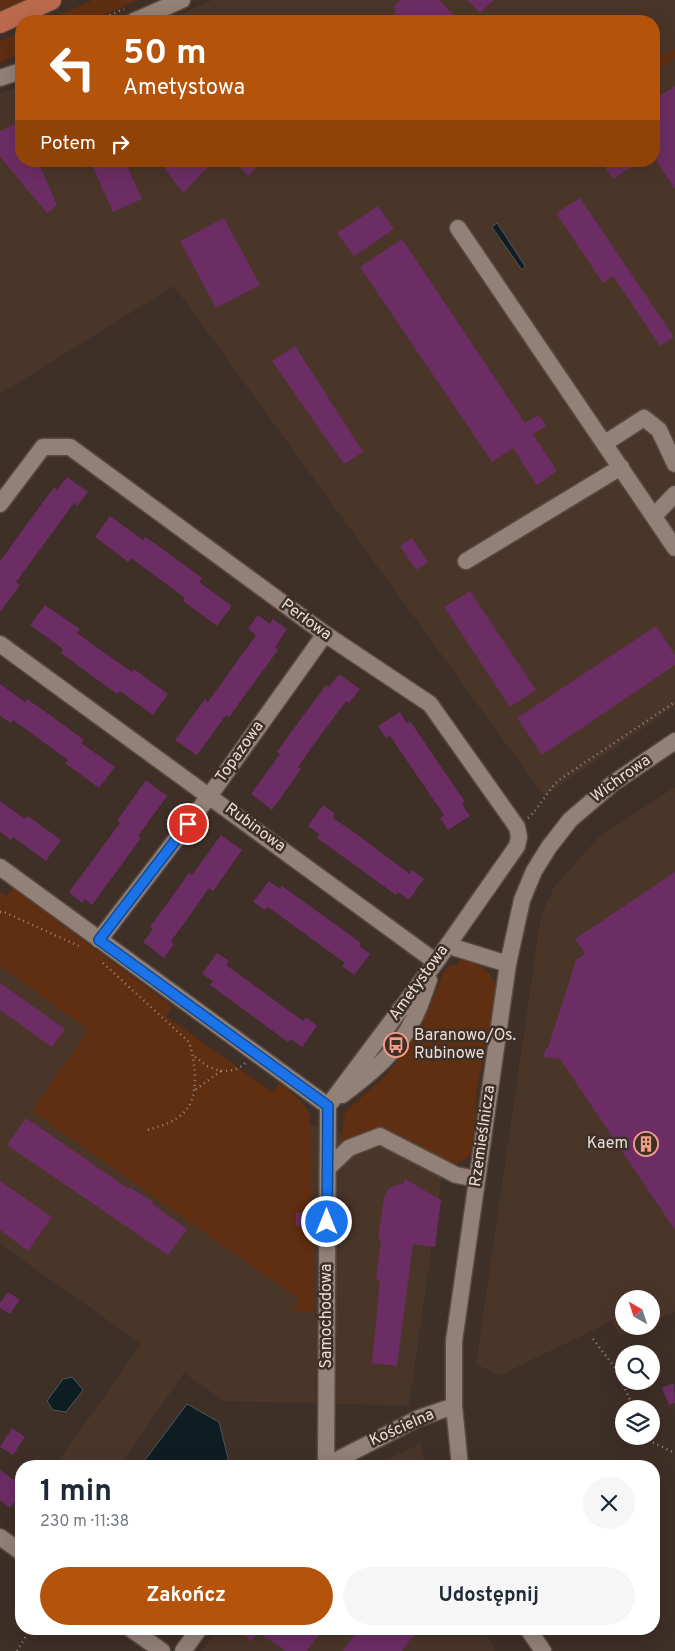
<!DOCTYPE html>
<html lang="pl">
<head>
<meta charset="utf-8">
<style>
	:root { --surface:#fff; --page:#f6f6f7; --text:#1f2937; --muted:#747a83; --accent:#b45309 }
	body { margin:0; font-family:Overpass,sans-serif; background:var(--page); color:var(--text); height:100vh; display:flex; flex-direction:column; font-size:19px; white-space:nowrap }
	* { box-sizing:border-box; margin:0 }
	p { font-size:16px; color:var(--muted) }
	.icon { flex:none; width:28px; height:28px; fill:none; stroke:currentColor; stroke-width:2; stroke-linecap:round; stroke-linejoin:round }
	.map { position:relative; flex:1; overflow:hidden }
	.details { position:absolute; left:15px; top:1460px; width:645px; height:175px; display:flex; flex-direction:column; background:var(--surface); border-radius:20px; box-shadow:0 5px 20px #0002 }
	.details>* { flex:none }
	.hud { position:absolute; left:15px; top:15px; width:645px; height:152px; border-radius:20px; box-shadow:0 5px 20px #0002; background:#b45309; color:#fff; overflow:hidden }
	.needle { width:32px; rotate:321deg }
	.fabs { position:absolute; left:615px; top:1290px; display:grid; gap:10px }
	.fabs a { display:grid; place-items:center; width:45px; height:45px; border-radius:50%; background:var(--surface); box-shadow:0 5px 20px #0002; font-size:25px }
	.pin { position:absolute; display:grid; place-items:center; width:42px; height:42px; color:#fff; margin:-21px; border:2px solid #fff; border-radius:50%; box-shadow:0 1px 5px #0007 }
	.me { position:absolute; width:55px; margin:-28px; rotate:0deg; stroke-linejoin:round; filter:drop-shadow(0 0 4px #0008) }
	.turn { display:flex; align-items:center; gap:18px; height:105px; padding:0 25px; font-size:22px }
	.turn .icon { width:65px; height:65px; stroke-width:2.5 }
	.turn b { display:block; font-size:35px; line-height:42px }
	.then { display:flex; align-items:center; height:48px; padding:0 25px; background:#0003; gap:10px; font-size:19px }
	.round { display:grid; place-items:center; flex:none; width:52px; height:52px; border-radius:26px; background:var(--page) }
	.overview { display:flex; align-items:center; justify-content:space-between; height:85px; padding:0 25px }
	h1 { font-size:30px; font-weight:700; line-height:38px }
	.primary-button { display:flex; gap:10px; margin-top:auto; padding:10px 25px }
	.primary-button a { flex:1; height:58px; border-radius:30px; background:var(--accent); color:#fff; font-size:20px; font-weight:700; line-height:58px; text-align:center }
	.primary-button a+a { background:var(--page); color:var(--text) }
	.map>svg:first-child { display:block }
</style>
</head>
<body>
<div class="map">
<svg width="675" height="1651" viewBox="0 0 675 1651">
	<rect width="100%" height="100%" fill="#3e2f27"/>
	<!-- built -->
	<path fill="#4a3529" d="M212,0H675V707L544,796L174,286L0,394V94L21,85V161H654V21H166Z
		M675,787V1312L651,1322V1299H624V1326H641L619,1336L612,1321L499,1376L476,1364L541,915L554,887L599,837Z
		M0,902L306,1123L444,1162L409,1406L224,1401L184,1373L119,1466H55L141,1344L0,1244Z
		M421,1444L425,1466H371Z
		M217,1629H484L495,1651H202Z"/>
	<!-- green -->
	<path fill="#602e10" d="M0,0H29L0,13Z
		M93,0H138L90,21H45Z
		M21,32V53L0,63V41Z
		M656,49L662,58L675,49V58L654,72Z
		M13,888L172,1006L166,1016L272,1092L280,1083L301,1101L310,1114L314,1313L292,1310L299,1299L32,1111L89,1030L0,966V892L6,896Z
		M464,959C477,962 492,971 495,985C500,1005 480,1065 477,1089C475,1107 479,1138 471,1154C467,1160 461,1162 455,1164L431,1155L388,1132L374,1129L340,1145L345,1112L388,1073L420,1030L444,971L450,965L459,964V960Z"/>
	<!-- water -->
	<path fill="#0d1d22" stroke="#4f5759" d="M497,223L525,266L522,270L492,227Z
		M72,1377L83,1390L66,1412L53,1410L47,1401L63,1379Z
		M187,1404L219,1422L230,1466H149L145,1460Z"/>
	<!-- building -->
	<path fill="#6c2d64" d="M400,0H439L460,21H394L396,19L394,6Z
		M467,0H494L480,13Z
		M675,86V189L654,157V100Z
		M21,122V161H38L57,205L47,213L0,157V131Z
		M90,161H125L142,199L113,212Z
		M159,161H201L207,168L183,193Z
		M234,161H263L248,176Z
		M601,161H627L631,167L613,179Z
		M580,198L674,337L660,346L613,276L603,283L556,213Z
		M378,206L394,229L354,256L337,233Z
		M224,218L260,285L216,308L180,241Z
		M402,239L525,423L539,415L546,426L533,434L557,471L537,485L513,448L492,462L360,267Z
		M295,346L363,452L344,464L272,361Z
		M67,477L88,492L77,506L74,503L55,529L16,582L20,585L0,612V561L54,487L57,490Z
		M110,516L143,540L145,537L157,545L202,578L199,582L232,606L217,626L183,601L185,598L131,558L128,562L95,537Z
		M412,538L428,562L416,570L400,546Z
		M470,591L536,690L510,707L444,607Z
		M45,605L80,629L77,633L99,649L132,672L134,669L168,694L153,715L120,691L117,694L95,678L61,653L63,649L30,625Z
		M258,615L270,624L273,619L287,629L275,647L278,650L229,717L226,715L197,755L175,740L205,699L208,702L256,635L248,629Z
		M656,626L675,655V665L542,755L517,718Z
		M339,674L360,689L349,703L346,701L317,740L298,767L301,769L272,810L251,794L280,754L277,752L286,739L326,685L329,687Z
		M0,684L25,702L27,699L50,715L84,740L81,743L115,767L99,788L65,763L68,760L13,720L11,723L0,716Z
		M400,712L407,724L410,721L465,802L462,804L470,816L448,830L440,818L444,815L390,736L386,738L378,726Z
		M146,780L167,796L138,836L141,838L92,905L85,899L82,903L69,892L120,823L117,821Z
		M0,801L25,819L28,816L61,840L46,861L13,837L11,840L0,832Z
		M323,805L335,814L333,818L355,833L410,874L412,870L424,879L409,900L398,892L396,895L317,838L319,834L308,826Z
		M221,835L242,850L213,891L209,888L190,915L171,941L174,944L164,958L143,942L153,929L150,927L189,873L192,875Z
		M675,872V1230L560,1059L543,1057L546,1048H548L576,960L585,954L575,939Z
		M269,881L280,889L282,886L361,943L359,946L370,954L354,975L342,966L345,963L268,907L265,910L253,902Z
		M217,953L229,961L226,965L303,1021L306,1017L317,1026L302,1047L291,1039L288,1042L210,985L213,981L202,974Z
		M0,983L65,1029L52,1047L0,1010Z
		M26,1118L129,1189L130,1187L153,1202L152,1204L187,1229L168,1255L7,1145Z
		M405,1179L441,1200L435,1247L413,1244L397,1366L372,1363L380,1281L376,1280L381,1240L378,1239L384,1198L388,1189L396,1185L403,1184Z
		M0,1181L52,1217L28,1251L0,1230Z
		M296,1213H307L308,1226H296Z
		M8,1292L20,1300L10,1314L0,1308V1303Z
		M674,1383L675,1403L669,1405L662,1388Z
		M12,1428L25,1437L13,1455L0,1447Z
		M0,1470L21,1485V1492L10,1508L0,1500Z
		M237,1629H323L307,1651H286L258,1632L251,1641Z
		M358,1629H418L402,1651H343Z"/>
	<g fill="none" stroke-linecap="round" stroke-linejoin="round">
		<defs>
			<path id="minor" d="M134,21L182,0
				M0,78L21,71
				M458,228L675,548
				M605,443L644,418L659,430L675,464
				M0,504L43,447H70L325,634L430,704L517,827L519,837L517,846L436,962L328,1106
				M654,516L675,494
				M466,561L621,467
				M0,644L436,962
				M0,867L328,1106
				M99,940L210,795L325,634
				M449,943L456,948L508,964
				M342,1095C369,1075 398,1052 413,1020C420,1008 424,993 429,980
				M328,1168L349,1148L380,1136L456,1175L477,1179
				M326,1465L328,1106
				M325,1466L419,1418L454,1406
				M460,1466L454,1406V1341L508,964L522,900L534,871L549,847L570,820L612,784L675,741
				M0,1537L21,1552
				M131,1629L162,1651
				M528,1629L543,1651
				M183,1651L199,1629"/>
			<path id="major" d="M0,23L51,0"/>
		</defs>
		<!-- minor casing -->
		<use href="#minor" stroke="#584b44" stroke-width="19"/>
		<!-- major casing -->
		<use href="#major" stroke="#584b44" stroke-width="22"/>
		<!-- path -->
		<path stroke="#968983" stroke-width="2.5" stroke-dasharray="1 4" stroke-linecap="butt" d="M96,21L124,9
			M528,818C541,806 547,791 559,780L675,702
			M0,912H4L81,947
			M103,963L189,1042C193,1054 194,1063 195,1076C195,1112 180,1121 147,1130
			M195,1057L207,1066L221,1071L195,1090
			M221,1071C230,1071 239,1070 245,1063
			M593,1339L616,1369L634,1409
			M646,1436L648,1440L675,1453
			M17,1651L30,1629"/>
		<!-- minor -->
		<use href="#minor" stroke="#938077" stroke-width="16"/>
		<!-- major -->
		<use href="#major" stroke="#bc6a4e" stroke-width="20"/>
	</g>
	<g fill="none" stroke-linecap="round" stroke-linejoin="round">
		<defs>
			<path id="route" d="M188,824L99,940L328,1106L327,1222"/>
		</defs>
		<!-- route casing -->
		<use href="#route" stroke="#114b97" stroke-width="12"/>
		<!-- route -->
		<use href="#route" stroke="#1a73e8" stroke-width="9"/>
	</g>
	<!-- icons -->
	<defs>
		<symbol id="bus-ring" viewBox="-11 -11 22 22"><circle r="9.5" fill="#3e2f27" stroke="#f49e8a" stroke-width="1.5"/><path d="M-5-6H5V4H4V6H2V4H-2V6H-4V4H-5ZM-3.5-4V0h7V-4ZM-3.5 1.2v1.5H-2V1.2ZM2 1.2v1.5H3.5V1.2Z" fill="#f49e8a"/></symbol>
		<symbol id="building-ring" viewBox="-11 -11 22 22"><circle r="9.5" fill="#3e2f27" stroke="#f49e8a" stroke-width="1.5"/><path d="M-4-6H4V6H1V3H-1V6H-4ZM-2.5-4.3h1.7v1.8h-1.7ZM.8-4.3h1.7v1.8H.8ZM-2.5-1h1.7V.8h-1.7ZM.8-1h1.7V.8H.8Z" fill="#f49e8a"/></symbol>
	</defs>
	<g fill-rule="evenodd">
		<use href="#bus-ring" x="382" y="1031" width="28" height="28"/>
		<use href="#building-ring" x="632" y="1130" width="28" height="28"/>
	</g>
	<g text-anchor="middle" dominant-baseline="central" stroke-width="5" stroke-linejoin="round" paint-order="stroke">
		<!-- street labels -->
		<g font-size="16" fill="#e8ded9" stroke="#3e2f27">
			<text transform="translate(306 620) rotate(36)">Perłowa</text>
			<text transform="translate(240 752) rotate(-55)">Topazowa</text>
			<text transform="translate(621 779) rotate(-36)">Wichrowa</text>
			<text transform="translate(255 828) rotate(36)">Rubinowa</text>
			<text transform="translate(419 983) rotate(-54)">Ametystowa</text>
			<text transform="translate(483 1136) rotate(-82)">Rzemieślnicza</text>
			<text transform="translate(327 1316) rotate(-90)">Samochodowa</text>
			<text transform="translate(402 1428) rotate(-24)">Kościelna</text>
		</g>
		<!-- poi labels -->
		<g font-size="16" fill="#e8ded9" stroke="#3e2f27" text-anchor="start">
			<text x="414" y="1036">Baranowo/Os.<tspan x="414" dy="18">Rubinowe</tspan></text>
			<text x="628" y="1144" text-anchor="end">Kaem</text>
		</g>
	</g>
</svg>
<div class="fabs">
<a><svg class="needle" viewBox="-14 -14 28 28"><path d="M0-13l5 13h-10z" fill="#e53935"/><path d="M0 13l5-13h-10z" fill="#747a83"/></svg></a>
<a><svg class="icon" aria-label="search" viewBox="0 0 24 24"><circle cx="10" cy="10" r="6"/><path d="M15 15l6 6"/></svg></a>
<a><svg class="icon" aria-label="layers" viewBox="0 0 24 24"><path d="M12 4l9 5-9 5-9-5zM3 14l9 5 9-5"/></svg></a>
</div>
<div class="pin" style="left:188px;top:824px;background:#d93025"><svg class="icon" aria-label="arrive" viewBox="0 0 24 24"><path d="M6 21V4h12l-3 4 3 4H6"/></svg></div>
<svg class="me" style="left:327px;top:1222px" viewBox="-20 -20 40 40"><circle r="17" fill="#1a73e8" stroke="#fff" stroke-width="3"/><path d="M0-11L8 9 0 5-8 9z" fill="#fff"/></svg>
<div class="hud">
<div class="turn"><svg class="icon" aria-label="left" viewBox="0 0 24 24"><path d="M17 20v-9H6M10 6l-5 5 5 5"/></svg><div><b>50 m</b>Ametystowa</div></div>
<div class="then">Potem<svg class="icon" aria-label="right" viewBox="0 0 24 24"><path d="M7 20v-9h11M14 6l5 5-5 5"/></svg></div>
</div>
<section class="details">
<div class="overview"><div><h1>1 min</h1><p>230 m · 11:38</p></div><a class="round"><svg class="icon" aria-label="close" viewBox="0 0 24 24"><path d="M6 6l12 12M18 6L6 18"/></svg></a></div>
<div class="primary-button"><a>Zakończ</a><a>Udostępnij</a></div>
</section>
</div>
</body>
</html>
